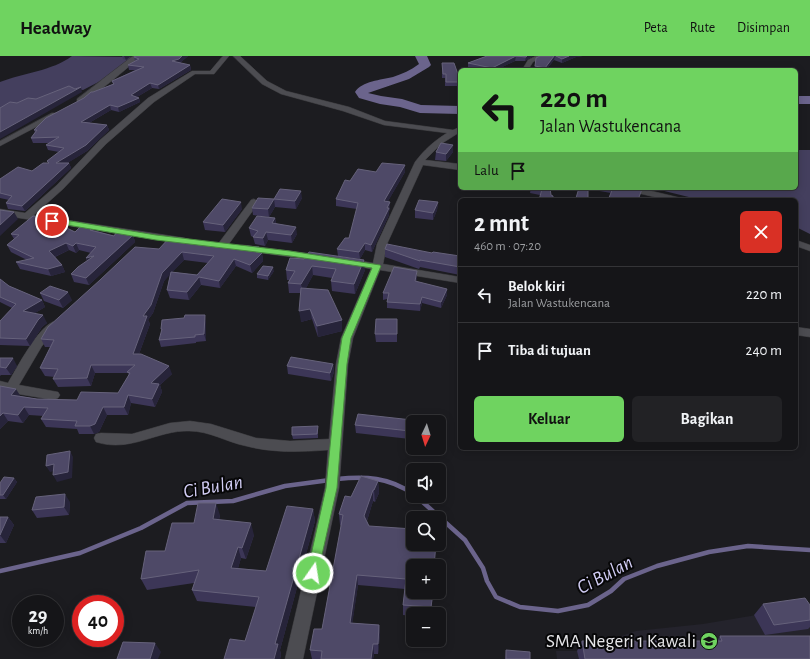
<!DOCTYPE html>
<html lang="id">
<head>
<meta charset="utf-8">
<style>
	:root { --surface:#151518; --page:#222225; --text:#f1f3f6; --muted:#9d9fa2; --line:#343437; --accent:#6fd360 }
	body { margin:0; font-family:"Alegreya Sans",sans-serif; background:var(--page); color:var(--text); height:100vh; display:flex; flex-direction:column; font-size:15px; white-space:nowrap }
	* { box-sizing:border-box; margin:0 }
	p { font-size:13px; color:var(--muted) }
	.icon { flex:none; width:22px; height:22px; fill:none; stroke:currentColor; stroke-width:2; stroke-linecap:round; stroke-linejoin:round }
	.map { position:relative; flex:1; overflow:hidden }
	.side { position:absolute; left:458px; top:142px; width:340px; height:252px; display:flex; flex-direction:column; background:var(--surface); border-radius:6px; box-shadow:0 2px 10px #0003,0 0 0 1px var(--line) }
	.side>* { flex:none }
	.banner { position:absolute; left:458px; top:12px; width:340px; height:122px; border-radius:6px; box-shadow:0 2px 10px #0003,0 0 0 1px var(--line); background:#6fd360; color:#111; overflow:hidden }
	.needle { width:26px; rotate:184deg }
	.buttons { position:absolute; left:406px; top:359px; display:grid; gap:8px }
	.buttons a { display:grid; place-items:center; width:40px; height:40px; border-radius:6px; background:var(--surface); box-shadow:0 2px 10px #0003,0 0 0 1px var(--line); font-size:20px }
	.speed { position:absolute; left:12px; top:539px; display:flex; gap:8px; font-size:20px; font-weight:700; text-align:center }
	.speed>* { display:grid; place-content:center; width:52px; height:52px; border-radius:50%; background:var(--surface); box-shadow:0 2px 10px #0003,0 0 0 1px var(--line); line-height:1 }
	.speed small { font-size:10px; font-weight:400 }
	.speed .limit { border:6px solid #d22; background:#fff; color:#111 }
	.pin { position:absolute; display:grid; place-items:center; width:34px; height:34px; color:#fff; margin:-17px; border:2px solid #fff; border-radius:50%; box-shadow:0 1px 4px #0007 }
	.me { position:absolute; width:44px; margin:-22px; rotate:13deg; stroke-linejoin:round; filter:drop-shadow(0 0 3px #0008) }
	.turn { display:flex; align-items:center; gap:14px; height:84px; padding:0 16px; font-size:18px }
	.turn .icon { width:52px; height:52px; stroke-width:2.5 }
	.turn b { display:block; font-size:28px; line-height:34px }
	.then { display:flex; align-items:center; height:38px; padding:0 16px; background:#0003; gap:8px; font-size:15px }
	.round { display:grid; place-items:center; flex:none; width:42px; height:42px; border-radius:6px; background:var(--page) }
	.overview { display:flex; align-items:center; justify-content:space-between; height:68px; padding:0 16px }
	h1 { font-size:24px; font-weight:700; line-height:30px }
	.primary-button { display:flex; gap:8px; margin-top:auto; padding:8px 16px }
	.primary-button a { flex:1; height:46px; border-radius:6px; background:var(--accent); color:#111; font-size:16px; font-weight:700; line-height:46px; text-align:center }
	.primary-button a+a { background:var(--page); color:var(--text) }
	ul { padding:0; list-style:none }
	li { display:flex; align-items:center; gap:12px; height:56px; padding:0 16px; border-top:1px solid var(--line) }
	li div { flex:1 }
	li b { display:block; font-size:15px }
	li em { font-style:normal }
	header { display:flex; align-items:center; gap:24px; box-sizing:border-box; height:56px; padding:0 20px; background:var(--accent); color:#111 }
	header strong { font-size:19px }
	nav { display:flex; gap:22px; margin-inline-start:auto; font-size:14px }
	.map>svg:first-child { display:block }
</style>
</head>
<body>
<header>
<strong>Headway</strong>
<nav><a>Peta</a><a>Rute</a><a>Disimpan</a></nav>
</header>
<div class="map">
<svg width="810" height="603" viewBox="0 0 810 603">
	<rect width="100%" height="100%" fill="#1c1c20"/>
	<!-- built -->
	<path fill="#24232c" d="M810,550V603H557L556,595H577L636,575L703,568Z"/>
	<!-- green -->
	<path fill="#443f5e" d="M72,0L132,1L116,17L83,34L71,32L0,55V26C23,17 52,15 72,0Z
		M796,94H810V178L796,171V144H701L652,132H796Z"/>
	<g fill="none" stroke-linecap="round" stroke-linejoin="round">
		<!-- stream -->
		<path stroke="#6b648c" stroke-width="4.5" d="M337,423C365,420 389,421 413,438
			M416,440L465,484L483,512L487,525L496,541L520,551L558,555L588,549L611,535L624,523L657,510L709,496L748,490L810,494
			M0,515L80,497L141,472L187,447L233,445L285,430L330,424"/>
		<!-- river -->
		<path fill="#6b648c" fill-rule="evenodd" d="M415,0H427L431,9L429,11L409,23L368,37L381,40L402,43L421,49L460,50V58L420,57L400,51L380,48L359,42L355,36C362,25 381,24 393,21C402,18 411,14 419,8Z
			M796,40H810V48H796Z"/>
		<defs>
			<path id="minor" d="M133,0H140C133,8 86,48 77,47V43Z
				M223,0H229L214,18H195L154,46L106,88L63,133L34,159L185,182L190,185L188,187L185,188L0,159V153L25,157L57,129L100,84L148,42L192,15H210Z
				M233,0H240L267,25L286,35L349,51L385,65L453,74L460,71V76L441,88L425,104L460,108V114L423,109L387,188L383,208L460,221V227L380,214L353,282L348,308L339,432L303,603H285L325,432L328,394C301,396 272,397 246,390C226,386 210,375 189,375C157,374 131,397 96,386L94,382L96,378L101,377L132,378L170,367L190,365L211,368L256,382L290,385L329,383L336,308L341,282L371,213L346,208L345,206L350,203L373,207L377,188L415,106C424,94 434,85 447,77L384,69L343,55L281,38L262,28Z
				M536,0H544L533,6L528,14H522L528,4Z
				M52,57H58L59,59L0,90V85Z
				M624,132H639L681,142L683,144H667L625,134Z
				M254,143L259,146L226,192H218L217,190L218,188L251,144Z
				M796,184L810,189V195L796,190Z
				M243,189L321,199L326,202L321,205L239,194L238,192L239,190Z
				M53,266L57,267L59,270L42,290L19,329L58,336L60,339L58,342L54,344L0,335V325L8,327C16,313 39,270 53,266Z
				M796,271L810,273V281L796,279Z"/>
		</defs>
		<!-- minor casing -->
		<use href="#minor" stroke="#38383b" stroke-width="1"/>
		<!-- minor -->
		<use href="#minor" fill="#4c4c51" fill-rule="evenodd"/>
	</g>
	<!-- wall -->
	<path fill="#3c3657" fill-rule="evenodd" d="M122,0H131L126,4L123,3Z
		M188,0L180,7L190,9L191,14L159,33L152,32L137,41L139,42L140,46L119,56L111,54L89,67L107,69L109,74L87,95L67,107H69L71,112L25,155L8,153L6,147L9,144L0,142V123L32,115L48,107L47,105L59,96L48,94L46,89L50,87H33L31,82L35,76L34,74L93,36L113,28L112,25L135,14H129L128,9L135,5L134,1Z
		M487,0H533L525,5H515L496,14H481L468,12V7Z
		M540,0H583L576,1L562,7L554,4L546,14H534L536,2Z
		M442,7L460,24V30H445V22H442Z
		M436,96H453L446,105L435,104Z
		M376,116H405L388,145L390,146V153L389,155V159L372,196L365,194L360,203L338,200L337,193L349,182L357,153L336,150V143L350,125Z
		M531,132H550L540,139L530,137Z
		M579,132H637L640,139L611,137L588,133V144H573V142H576Z
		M302,142L296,153L275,151L269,161L253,159L252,152L274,143Z
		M438,146L437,154L433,164L415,162V154Z
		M242,153L225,176L205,174L203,166Z
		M275,162L276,167L297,178L292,187L268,184L265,190L255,188L253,181L251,180L249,172Z
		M97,175L114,180L133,179L135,186L89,229L74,226L71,218L87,205L86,202L91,197L79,194L76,197L69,194L55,201L62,209L65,216L51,220L20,213L16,206L27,204L11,196L7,189L14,183L11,178Z
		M159,193L260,197H262L263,205L252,217L236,210L220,232L201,229L189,244L170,242L167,234L170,218L164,225L153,257L148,264L150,268L139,298L172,318L160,329L162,336L155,351L131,347L128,359H107L99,376L94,378H79L77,373L46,371L41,363L44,360L29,359L23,367L8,365L0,373V330L20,340L37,343L77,344L118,337L129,319L128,317H95L91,330L58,331L53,323L55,321L45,320L40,312L50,291H45L41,283ZM184,204L208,207L197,219L172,216Z
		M385,193L432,197L460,200V219L420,211L419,213L385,201Z
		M290,202L365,214L355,238L332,235L331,225L332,222L313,219L306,232L342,264V275L318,281L312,263L301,266V237H289L288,227L289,224H287L286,214Z
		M274,215L268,224L257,222V218Z
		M417,215V222L416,226L447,233V239L441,252L422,247L420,255L387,252V243L383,244V237Z
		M0,223L9,230L42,244L45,251L35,257L47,267L42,271L30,290L0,289V265L12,252L0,246Z
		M40,237L72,244L63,252L44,245Z
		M397,263V286H376L375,278Z
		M206,266V285L196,286V287L161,291L159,284L162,276L161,273Z
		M0,302L17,310L11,319H1L0,320Z
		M333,308L334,316L331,325L288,318L287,310Z
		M412,364V372L410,383L356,377L355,369Z
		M318,374V382L293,383L292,379Z
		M14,422L17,426L6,443H0V427Z
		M378,425L379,437L375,446L373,445L367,465L369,470L433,536L431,558H413V560L403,559V549L405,533L358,529L352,567L379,569L380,579L378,598H374L373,603H312L310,594L322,573L341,470L340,469L339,458L351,441Z
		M70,446L69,459L37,462L32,454Z
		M313,453L315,465L280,594L281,599L280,603H224L245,585L256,551L197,545L192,534L194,527L147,534L141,523L165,495L194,467L220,459L219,464L254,479L246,503L241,502L238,512L266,515Z
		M0,461H8L14,469L6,487H0Z
		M763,548L810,549V571L808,573L765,579L754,559Z
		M720,580L810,603H579L577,595L582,585H717Z
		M506,594L530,603H505Z"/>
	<!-- shaded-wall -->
	<path fill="#27243a" d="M124,0H131L126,4Z
		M182,0H188L180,7L172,5Z
		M516,0L515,5L496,14H492V12Z
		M527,0H533L525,5L526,1Z
		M555,0L554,4L546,14H545V12Z
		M569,0H583L576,1L562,7V3Z
		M190,9L191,14L159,33L158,29Z
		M150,27L152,32L132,44L131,39Z
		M81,31L82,36L0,83V76Z
		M139,42L140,46L119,56L118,51Z
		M110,49L111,54L82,71L81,66Z
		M107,69L109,74L87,95L58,113L56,107Z
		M453,89V96L446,105V98Z
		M69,107L71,112L25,155L22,150Z
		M405,109V116L384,152V145Z
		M301,135L302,142L296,153L295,145Z
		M274,143L275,151L269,161L268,153Z
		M241,146L242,153L225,176L223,169Z
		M390,146V153L389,155V159L372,196L371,189Z
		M438,146L437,154L433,164V157Z
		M14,156L18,163L0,180V169Z
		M275,162L276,169L272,167Z
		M95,170L98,177L90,174Z
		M296,171L297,178L292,187L291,179Z
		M266,176L268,184L265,190L263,182Z
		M133,179L135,186L89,229L86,222Z
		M66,187L69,194L52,202L49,195Z
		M76,187L79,194L76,197L73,190Z
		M365,187V194L360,203L359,196Z
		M259,191L260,198L262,197L263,205L252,217L250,209Z
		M182,196L184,204L164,225L153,257L148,264L150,268L136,306L133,298L143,260L162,217Z
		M94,200L89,209L86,202Z
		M234,203L236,210L220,232L219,225Z
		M364,204L365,214L355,238L354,228Z
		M62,209L65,216L51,220L48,213Z
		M312,210L313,219L303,238L301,228Z
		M273,211L274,215L268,224V220Z
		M417,215V222L415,232V225Z
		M199,221L201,229L189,244L187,236Z
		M447,233V239L441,252V246Z
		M68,236L72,244L63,252L59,244Z
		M422,241V247L420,255V248Z
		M42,244L45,251L27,262L23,255Z
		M310,253L312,263L301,266L299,255Z
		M43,259L47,267L42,271L30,290L26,283L38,264Z
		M205,259L206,266V285L204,278Z
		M342,264V275L318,281L317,270Z
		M13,302L17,310L11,319L6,312Z
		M333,308L334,316L331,325L330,317Z
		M91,309L95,317L91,330L87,322Z
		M169,310L172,318L160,329L162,336L155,351L152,343L151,327Z
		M16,333L21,341L11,339Z
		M128,339L131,347L128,359L124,351Z
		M24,351L29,359L23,367L18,359Z
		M103,351L107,359L99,376L94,378L90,370Z
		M3,357L8,365L0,373V360Z
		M412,364V372L410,383V375Z
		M70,395L73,401L72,422L57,426L53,419Z
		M54,408L58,414L50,416L46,410Z
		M14,422L17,426L6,443L3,439Z
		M378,425L379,437L375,446L374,434Z
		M373,434V445L365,471L364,460Z
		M65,438L70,446L69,459L64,451Z
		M216,447L220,459L217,474L213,463Z
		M313,453L315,465L280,594L281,599L280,603H274L275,588Z
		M8,461L14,469L6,487L0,479Z
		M251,467L254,479L246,503L242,492Z
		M238,491L241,502L235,523L231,512Z
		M357,519L358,529L351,577L350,567Z
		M379,569L380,579L378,598V588Z
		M155,587L161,596L158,603H150Z
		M373,588L374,598L373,603H371Z"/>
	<!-- building -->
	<path fill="#4e4967" stroke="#66627b" d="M136,0H182L179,3L172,5L190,9L158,29L150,27L131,39L139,42L118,51L110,49L81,66L107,69L86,89L56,107H69L22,150L6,147L12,140L0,137V123L18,111L32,115L43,107H49L47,105L64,92L46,89L59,81L31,82L37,74H34L46,62L84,42L91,36H93L114,28L112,25L144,11L128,9L139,3L134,1Z
		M487,0H527L526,1L516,0L492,12L468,7Z
		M540,0H554L545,12L535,10L536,2Z
		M556,0H569L562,3Z
		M442,7H454L460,24V26H446V18H443Z
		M69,30L75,33L81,31L0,76V52L10,46L17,47L28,42L36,43Z
		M441,87L453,89L446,98L436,96Z
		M382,107L405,109L384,145L390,146L387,152H389L371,189L365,187L359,196L337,193L345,182H349L358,147L336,143L345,124L350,125L358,113L376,116Z
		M536,132H550L551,139L553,140V144H539L542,133Z
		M579,132H588V144H573V142H576Z
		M613,132H637L642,133L638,144H608Z
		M280,133L301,135L295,145L274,143Z
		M258,142L274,143L268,153L252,152Z
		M222,143L241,146L223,169L203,166Z
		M419,144L438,146L433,157L415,154Z
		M0,154L14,156L0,169Z
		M33,160L48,163L75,176L83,168L95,170L90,174L114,180L116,177L133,179L86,222L71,218L78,211L94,200L86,202L96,191L76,187L73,190L66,187L49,195L62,209L48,213L16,206L34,202L7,189L19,179L11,178Z
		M257,160L275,162L272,167L296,171L291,179L266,176L263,182L253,181L258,175L249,172Z
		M170,181L180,182L245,192L247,190L259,191L256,196L262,197L250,209L234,203L219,225L199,221L187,236L167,234L171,216L197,219L214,200L182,196L162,217L151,249L143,260H147L133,298H141L169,310L151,327L159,328L152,343L128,339L124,351H103L95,368L90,370H75L77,365L41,363L48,352L24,351L18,359L3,357L0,360V330L16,333L11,339L37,343L77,344L81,336L118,337L130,317L127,316L135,309H91L87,322L53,323L58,313L40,312L54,284L41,283L48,271L100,224L135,191L159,193Z
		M387,188L432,197L433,196L460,200V211L420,204V205L385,193Z
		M309,196L364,204L354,228L331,225L336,213L312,210L301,228L288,227L295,215L286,214L290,202L304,203Z
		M263,210L273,211L268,220L257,218Z
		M394,211L417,215L415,225L447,233L441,246L422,241L420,248L387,246L389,237H383Z
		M0,223L9,230L42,244L23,255L43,259L38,264L26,283L0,282V265L16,248L0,241Z
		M50,230L68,236L59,244L40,237Z
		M301,232L328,234L342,264L317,270L310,253L299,255Z
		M185,259H205L204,278L195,279V281L159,284L162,273H161L162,264L184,262Z
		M376,263H397V278H375Z
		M291,301L333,308L330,317L287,310Z
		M0,302H13L6,312L0,311Z
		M358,358L412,364L410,375L355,369Z
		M318,370L317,378L292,379V371Z
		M70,395L68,416L53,419L54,408L46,410L47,399Z
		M361,420L378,425L374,434H373L364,460L369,470L413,473V488H436L434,510H413V536H433L431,551L403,549L406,523L357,519L350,567L379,569L378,588H373L371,603H321L322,595L310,594L314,573H322L343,459L339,458L345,440L351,441Z
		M4,421L14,422L3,439H0V427Z
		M65,438L64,451L32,454L36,441Z
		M198,447H216L213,463L251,467L242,492L238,491L231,512L266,515L287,450L313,453L275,588H278L274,603H224L230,583L245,585L259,541L192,534L199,514L141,523L146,495H165L172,467H194Z
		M0,461H8L0,479Z
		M805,542L810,549V564L774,569L763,548Z
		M720,580H810V603H585L582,585H722Z
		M123,586L155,587L150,603H117Z
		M506,594L530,596V603H506Z"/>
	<!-- route -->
	<path fill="#6fd360" stroke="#48893e" d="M52,162L156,179L290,195L380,209L381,210L351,282L347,308L337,432L317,521L313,523L309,521L307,517L326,432L338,308L342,282L372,212L290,200L156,184L49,166V163Z"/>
	<!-- icons -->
	<defs>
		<symbol id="school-disc" viewBox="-11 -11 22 22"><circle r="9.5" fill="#6fd360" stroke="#070708"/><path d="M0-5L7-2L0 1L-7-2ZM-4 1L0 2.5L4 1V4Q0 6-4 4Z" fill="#111"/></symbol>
	</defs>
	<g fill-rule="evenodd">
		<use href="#school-disc" x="699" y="575" width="20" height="20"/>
	</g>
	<g text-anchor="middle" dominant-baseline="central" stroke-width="4" stroke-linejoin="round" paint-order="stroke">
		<!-- near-poi labels -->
		<g font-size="19" fill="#e6e6e9" stroke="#070708" text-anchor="end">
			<text x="696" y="585">SMA Negeri 1 Kawali</text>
		</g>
		<!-- near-water labels -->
		<g font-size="20" font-style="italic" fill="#d2cdf5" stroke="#070708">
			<text transform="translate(213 431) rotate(-10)">Ci Bulan</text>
			<text transform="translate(605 519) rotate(-28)">Ci Bulan</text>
		</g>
	</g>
</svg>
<div class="buttons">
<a><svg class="needle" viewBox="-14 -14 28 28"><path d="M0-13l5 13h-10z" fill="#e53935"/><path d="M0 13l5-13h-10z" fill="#9d9fa2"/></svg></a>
<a><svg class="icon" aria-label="sound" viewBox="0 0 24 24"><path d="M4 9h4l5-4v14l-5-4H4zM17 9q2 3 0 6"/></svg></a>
<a><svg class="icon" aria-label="search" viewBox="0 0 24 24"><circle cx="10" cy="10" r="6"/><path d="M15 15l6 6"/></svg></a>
<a>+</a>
<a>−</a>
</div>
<div class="speed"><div>29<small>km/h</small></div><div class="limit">40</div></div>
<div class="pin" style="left:52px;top:165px;background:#d93025"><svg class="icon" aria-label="arrive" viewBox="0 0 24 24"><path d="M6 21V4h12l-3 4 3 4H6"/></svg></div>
<svg class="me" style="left:313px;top:517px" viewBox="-20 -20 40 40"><circle r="17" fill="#6fd360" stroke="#fff" stroke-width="3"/><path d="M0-11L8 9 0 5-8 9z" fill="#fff"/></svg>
<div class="banner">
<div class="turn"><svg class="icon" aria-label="left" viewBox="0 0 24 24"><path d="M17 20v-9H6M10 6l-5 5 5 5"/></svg><div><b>220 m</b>Jalan Wastukencana</div></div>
<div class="then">Lalu<svg class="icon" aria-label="arrive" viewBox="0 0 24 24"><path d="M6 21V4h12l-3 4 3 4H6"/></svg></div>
</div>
<section class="side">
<div class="overview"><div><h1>2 mnt</h1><p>460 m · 07:20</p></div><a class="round" style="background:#d93025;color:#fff"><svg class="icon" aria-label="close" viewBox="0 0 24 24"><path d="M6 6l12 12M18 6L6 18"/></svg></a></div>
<ul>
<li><svg class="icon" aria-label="left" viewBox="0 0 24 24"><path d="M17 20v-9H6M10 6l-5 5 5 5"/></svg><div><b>Belok kiri</b><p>Jalan Wastukencana</p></div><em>220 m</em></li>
<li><svg class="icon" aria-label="arrive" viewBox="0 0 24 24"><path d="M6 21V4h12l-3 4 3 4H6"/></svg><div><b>Tiba di tujuan</b></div><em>240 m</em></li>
</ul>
<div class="primary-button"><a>Keluar</a><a>Bagikan</a></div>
</section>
</div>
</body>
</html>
